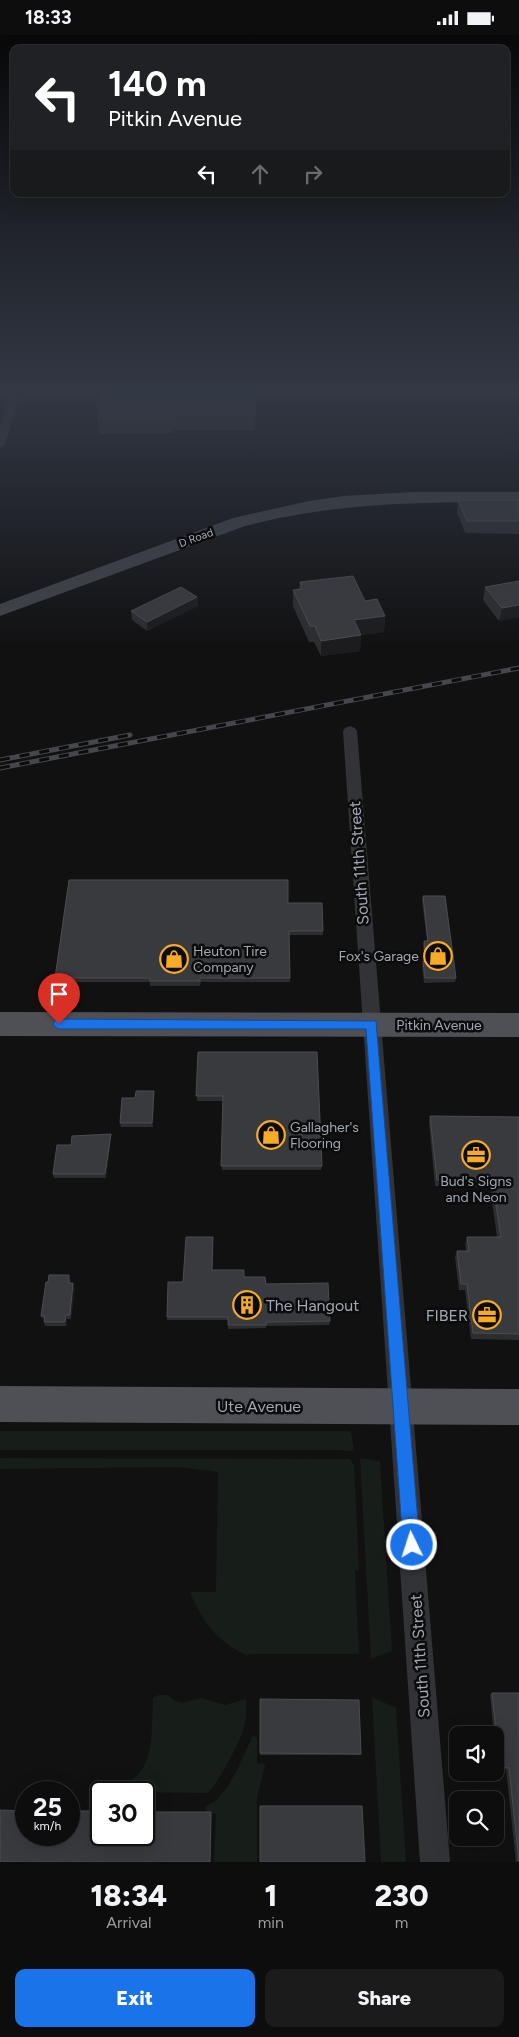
<!DOCTYPE html>
<html lang="en">
<head>
<meta charset="utf-8">
<style>
	:root { --surface:#0d0d0e; --page:#1b1b1c; --text:#f1f3f6; --muted:#9a9c9e; --line:#2d2d2e; --accent:#1a73e8 }
	body { margin:0; font-family:Figtree,sans-serif; background:var(--page); color:var(--text); height:100vh; display:flex; flex-direction:column; font-size:19px; white-space:nowrap }
	* { box-sizing:border-box; margin:0 }
	p { font-size:16px; color:var(--muted) }
	.icon { flex:none; width:28px; height:28px; fill:none; stroke:currentColor; stroke-width:2; stroke-linecap:round; stroke-linejoin:round }
	.map { position:relative; height:1827px; overflow:hidden }
	.drawer { display:flex; flex-direction:column; background:var(--surface); flex:1 }
	.drawer>* { flex:none }
	.top-card { position:absolute; left:10px; top:10px; width:500px; height:152px; border-radius:10px; box-shadow:0 5px 20px #0002,0 0 0 1px var(--line); background:#202124; color:#fff; overflow:hidden }
	.buttons { position:absolute; left:449px; top:1691px; display:grid; gap:10px }
	.buttons a { display:grid; place-items:center; width:55px; height:55px; border-radius:10px; background:var(--surface); box-shadow:0 5px 20px #0002,0 0 0 1px var(--line); font-size:25px }
	.speed { position:absolute; left:15px; top:1746px; display:flex; gap:10px; font-size:25px; font-weight:700; text-align:center }
	.speed>* { display:grid; place-content:center; width:65px; height:65px; border-radius:50%; background:var(--surface); box-shadow:0 5px 20px #0002,0 0 0 1px var(--line); line-height:1 }
	.speed small { font-size:12px; font-weight:400 }
	.speed .limit { border:2px solid #111; border-radius:8px; background:#fff; color:#111 }
	.pin { position:absolute; display:grid; place-items:center; width:42px; height:42px; color:#fff; margin:-51px -21px; border-radius:50% 50% 50% 0; rotate:-45deg; box-shadow:0 0 5px #0007 }
	.pin .icon { rotate:45deg }
	.me { position:absolute; width:55px; margin:-28px; rotate:356deg; stroke-linejoin:round; filter:drop-shadow(0 0 4px #0008) }
	.turn { display:flex; align-items:center; gap:18px; height:105px; padding:0 15px; font-size:22px }
	.turn .icon { width:65px; height:65px; stroke-width:2.5 }
	.turn b { display:block; font-size:35px; line-height:42px }
	.lanes { display:flex; align-items:center; height:48px; padding:0 15px; background:#0003; justify-content:center; gap:25px; direction:ltr }
	.lanes .off { opacity:.35 }
	.eta { display:flex; justify-content:space-evenly; align-items:center; height:85px; text-align:center }
	.eta b { font-size:30px; font-weight:800; line-height:35px }
	.action { display:flex; gap:10px; margin-top:auto; padding:10px 15px }
	.action a { flex:1; height:58px; border-radius:10px; background:var(--accent); color:#fff; font-size:20px; font-weight:800; line-height:58px; text-align:center }
	.action a+a { background:var(--page); color:var(--text) }
	.status { display:flex; justify-content:space-between; align-items:center; height:35px; padding:0 25px; background:var(--surface); direction:ltr }
	.status svg { height:14px; fill:currentColor }
	.map>svg:first-child { display:block }
</style>
</head>
<body>
<div class="status"><b>18:33</b><svg viewBox="0 0 49 12"><path d="M0 12V9h3v3zM5 12V6h3v6zM10 12V3h3v9zM15 12V0h3v12zM26 1h20v11H26zM47 4h2v5h-2z"/></svg></div>
<div class="map">
<svg width="519" height="1827" viewBox="0 0 519 1827">
	<rect width="100%" height="100%" fill="#111112"/>
	<!-- green -->
	<path fill="#171d18" d="M0,1396H351L354,1416L341,1415H0Z
		M0,1423L350,1424L354,1430L359,1535L355,1536L359,1619H249L248,1621C217,1607 203,1588 190,1557H216L218,1437L177,1432L0,1434Z
		M360,1423L380,1426L392,1616L371,1624Z
		M159,1660H167L176,1666L182,1668L201,1663L225,1670L246,1664C246,1672 247,1681 245,1688C243,1702 218,1750 207,1758L119,1757L120,1750C157,1740 151,1694 153,1663Z
		M372,1662L396,1673L406,1827H381Z
		M253,1701L256,1702L257,1705V1728L264,1729L265,1731L257,1762V1827H214L216,1779L206,1778V1771C229,1763 242,1721 253,1701Z"/>
	<g fill="none" stroke-linecap="round" stroke-linejoin="round">
		<!-- street -->
		<path fill="#323337" fill-rule="evenodd" d="M11,356H21L5,410L0,413V392Z
			M350,691L355,693L357,696L450,1827H420L343,696L345,693Z"/>
		<!-- secondary -->
		<path fill="#404247" fill-rule="evenodd" d="M413,457H519V467C426,467 335,467 245,491L0,581V569L233,483L309,466L344,461Z"/>
		<!-- primary -->
		<path fill="#4e5056" fill-rule="evenodd" d="M0,977L519,978V1002L0,1001Z
			M0,1351L519,1354V1390L0,1387Z"/>
		<defs>
			<path id="rail" d="M0,725L130,700
				M0,733L519,633"/>
		</defs>
		<!-- rail casing -->
		<use href="#rail" stroke="#45474c" stroke-width="5"/>
		<!-- rail -->
		<use href="#rail" stroke="#0c0c0d" stroke-width="3" stroke-dasharray="10" stroke-linecap="butt"/>
	</g>
	<!-- wall -->
	<path fill="#2d2d30" d="M255,356V395H173V398L99,399L98,384Z
		M380,356H414V357Z
		M458,465H519V499L465,498L457,477Z
		M519,546L499,586L483,565L485,552Z
		M300,547L365,566L385,581L384,597L361,600L360,616L321,621L314,607H309L293,571V555L299,554Z
		M197,562L198,571L147,596L132,585L131,576Z
		M423,861L456,943L455,947L424,948L422,931L423,926H425L423,910L424,906H427L422,865Z
		M288,868L323,896V900H289L290,947H201L200,951H150V947H56L55,943Z
		M198,1017L322,1131L321,1135H222L223,1066H197Z
		M154,1056V1060L153,1092H121L120,1088Z
		M430,1081L519,1082V1305L471,1304L465,1255H459L455,1222L457,1216H466L465,1209L467,1202H497L490,1152L435,1151L429,1088Z
		M111,1103L106,1143H54L53,1139L71,1110Z
		M213,1205L212,1235L244,1242L266,1249L330,1286L329,1290L266,1291V1293L228,1294V1285H167V1282L183,1247Z
		M71,1244L70,1248H73L75,1252L71,1284H67V1291H45L44,1287L45,1284H43L41,1281Z
		M492,1658H519V1827H516L506,1734H498L495,1709V1700H494L490,1660Z
		M260,1664L361,1719V1720H260Z"/>
	<!-- shaded-wall -->
	<path fill="#1c1c1e" d="M197,562L198,571L147,596V587Z
		M519,570V583L499,586L502,573Z
		M385,581L384,597L353,601L354,585Z
		M361,600L360,616L321,621V606Z
		M154,1056V1060L153,1092L152,1088Z
		M111,1099V1103L106,1143L105,1139Z
		M73,1248L75,1252L71,1284L70,1280Z
		M66,1280L67,1284V1291L65,1287Z
		M211,1777L212,1779L211,1827H210Z"/>
	<!-- building -->
	<path fill="#393a3e" stroke="#4a4c50" d="M103,356H255V380H172V384H98Z
		M458,465H519V486H467Z
		M353,541L365,566L377,564L385,581L354,585L361,600L321,606L315,591H310L293,555L302,554L300,547Z
		M519,546V570L502,573L485,552Z
		M181,552L197,562L147,587L131,576Z
		M69,845H288V868H322L323,896H289L290,943H200V946H150V943H55Z
		M423,861H445L456,943H425L423,926H426L424,906H428Z
		M198,1017H317L322,1131H221L223,1061H196Z
		M136,1056H154L152,1088H120L122,1063H135Z
		M430,1081L519,1082V1299L473,1298L467,1249H461L457,1216H469L467,1202H501L492,1145H437Z
		M111,1099L105,1139H53L57,1110H71L72,1101Z
		M186,1202H213L212,1235H244V1242H265L266,1249L328,1248L330,1286L266,1287V1290H228V1282H167L168,1247H183Z
		M49,1240H69V1248H73L70,1280H66L65,1287H44L45,1281H41L46,1247H48Z
		M492,1658H519V1826L509,1733L500,1732Z
		M260,1664L359,1665L361,1719L260,1718Z
		M260,1771H362L365,1827H260Z
		M0,1775L26,1776V1800H69V1776H101V1800H144V1777H211L210,1827H0Z"/>
	<!-- sky -->
	<linearGradient id="sky" x2="0" y2="1"><stop stop-color="#09090a"/><stop offset="0.58" stop-color="#323844"/><stop offset="1" stop-color="#323844" stop-opacity="0"/></linearGradient>
	<rect width="519" height="612" fill="url(#sky)"/>
	<!-- route -->
	<path fill="#1a73e8" stroke="#114b97" d="M59,984L376,986L420,1510L417,1516L412,1518L406,1516L403,1510L366,994H59L55,992L53,989L55,985Z"/>
	<!-- icons -->
	<defs>
		<symbol id="shop-ring" viewBox="-11 -11 22 22"><circle r="9.5" fill="#0c0c0d" stroke="#f5ab27" stroke-width="1.5"/><path d="M-5-2.5h2.3a2.7 3.5 0 0 1 5.4 0H5L5.5 6h-11ZM-1.5-2.5h3a1.5 2.3 0 0 0-3 0Z" fill="#f5ab27"/></symbol>
		<symbol id="office-ring" viewBox="-11 -11 22 22"><circle r="9.5" fill="#0c0c0d" stroke="#f5ab27" stroke-width="1.5"/><path d="M-6-3h4V-5.5h4V-3h4V5H-6ZM-1-4.5V-3h2v-1.5ZM-6 0V1H6V0Z" fill="#f5ab27"/></symbol>
		<symbol id="building-ring" viewBox="-11 -11 22 22"><circle r="9.5" fill="#0c0c0d" stroke="#f5ab27" stroke-width="1.5"/><path d="M-4-6H4V6H1V3H-1V6H-4ZM-2.5-4.3h1.7v1.8h-1.7ZM.8-4.3h1.7v1.8H.8ZM-2.5-1h1.7V.8h-1.7ZM.8-1h1.7V.8H.8Z" fill="#f5ab27"/></symbol>
	</defs>
	<g fill-rule="evenodd">
		<use href="#shop-ring" x="422" y="905" width="32" height="32"/>
		<use href="#shop-ring" x="158" y="908" width="32" height="32"/>
		<use href="#shop-ring" x="255" y="1084" width="32" height="32"/>
		<use href="#office-ring" x="460" y="1104" width="32" height="32"/>
		<use href="#building-ring" x="231" y="1254" width="32" height="32"/>
		<use href="#office-ring" x="471" y="1264" width="32" height="32"/>
	</g>
	<g text-anchor="middle" dominant-baseline="central" stroke-width="5" stroke-linejoin="round" paint-order="stroke">
		<!-- far-street labels -->
		<g font-size="11" fill="#a2a8b3" stroke="#0c0c0d">
			<text transform="translate(196 503) rotate(-20)">D Road</text>
		</g>
		<!-- poi labels -->
		<g font-size="14" fill="#a2a8b3" stroke="#0c0c0d" text-anchor="start">
			<text x="193" y="916">Heuton Tire<tspan x="193" dy="16">Company</tspan></text>
			<text x="419" y="921" text-anchor="end">Fox's Garage</text>
			<text x="290" y="1092">Gallagher's<tspan x="290" dy="16">Flooring</tspan></text>
			<text x="476" y="1146" text-anchor="middle">Bud's Signs<tspan x="476" dy="16">and Neon</tspan></text>
		</g>
		<!-- street labels -->
		<g font-size="14" fill="#a2a8b3" stroke="#0c0c0d">
			<text x="439" y="990">Pitkin Avenue</text>
		</g>
		<!-- near-street labels -->
		<g font-size="16" fill="#a2a8b3" stroke="#0c0c0d">
			<text transform="translate(359 828) rotate(-94)">South 11th Street</text>
			<text x="259" y="1371">Ute Avenue</text>
			<text transform="translate(420 1621) rotate(-94)">South 11th Street</text>
		</g>
		<!-- near-poi labels -->
		<g font-size="16" fill="#a2a8b3" stroke="#0c0c0d" text-anchor="start">
			<text x="266" y="1270">The Hangout</text>
			<text x="468" y="1280" text-anchor="end">FIBER</text>
		</g>
	</g>
</svg>
<div class="buttons">
<a><svg class="icon" aria-label="sound" viewBox="0 0 24 24"><path d="M4 9h4l5-4v14l-5-4H4zM17 9q2 3 0 6"/></svg></a>
<a><svg class="icon" aria-label="search" viewBox="0 0 24 24"><circle cx="10" cy="10" r="6"/><path d="M15 15l6 6"/></svg></a>
</div>
<div class="speed"><div>25<small>km/h</small></div><div class="limit">30</div></div>
<div class="pin" style="left:59px;top:989px;background:#d93025"><svg class="icon" aria-label="arrive" viewBox="0 0 24 24"><path d="M6 21V4h12l-3 4 3 4H6"/></svg></div>
<svg class="me" style="left:412px;top:1510px" viewBox="-20 -20 40 40"><circle r="17" fill="#1a73e8" stroke="#fff" stroke-width="3"/><path d="M0-11L8 9 0 5-8 9z" fill="#fff"/></svg>
<div class="top-card">
<div class="turn"><svg class="icon" aria-label="left" viewBox="0 0 24 24"><path d="M17 20v-9H6M10 6l-5 5 5 5"/></svg><div><b>140 m</b>Pitkin Avenue</div></div>
<div class="lanes"><svg class="icon" aria-label="left" viewBox="0 0 24 24"><path d="M17 20v-9H6M10 6l-5 5 5 5"/></svg><svg class="icon off" aria-label="ahead" viewBox="0 0 24 24"><path d="M12 20V5M6 11l6-6 6 6"/></svg><svg class="icon off" aria-label="right" viewBox="0 0 24 24"><path d="M7 20v-9h11M14 6l5 5-5 5"/></svg></div>
</div>
</div>
<section class="drawer">
<div class="eta">
<div><b>18:34</b><p>Arrival</p></div>
<div><b>1</b><p>min</p></div>
<div><b>230</b><p>m</p></div>
</div>
<div class="action"><a>Exit</a><a>Share</a></div>
</section>
</body>
</html>
